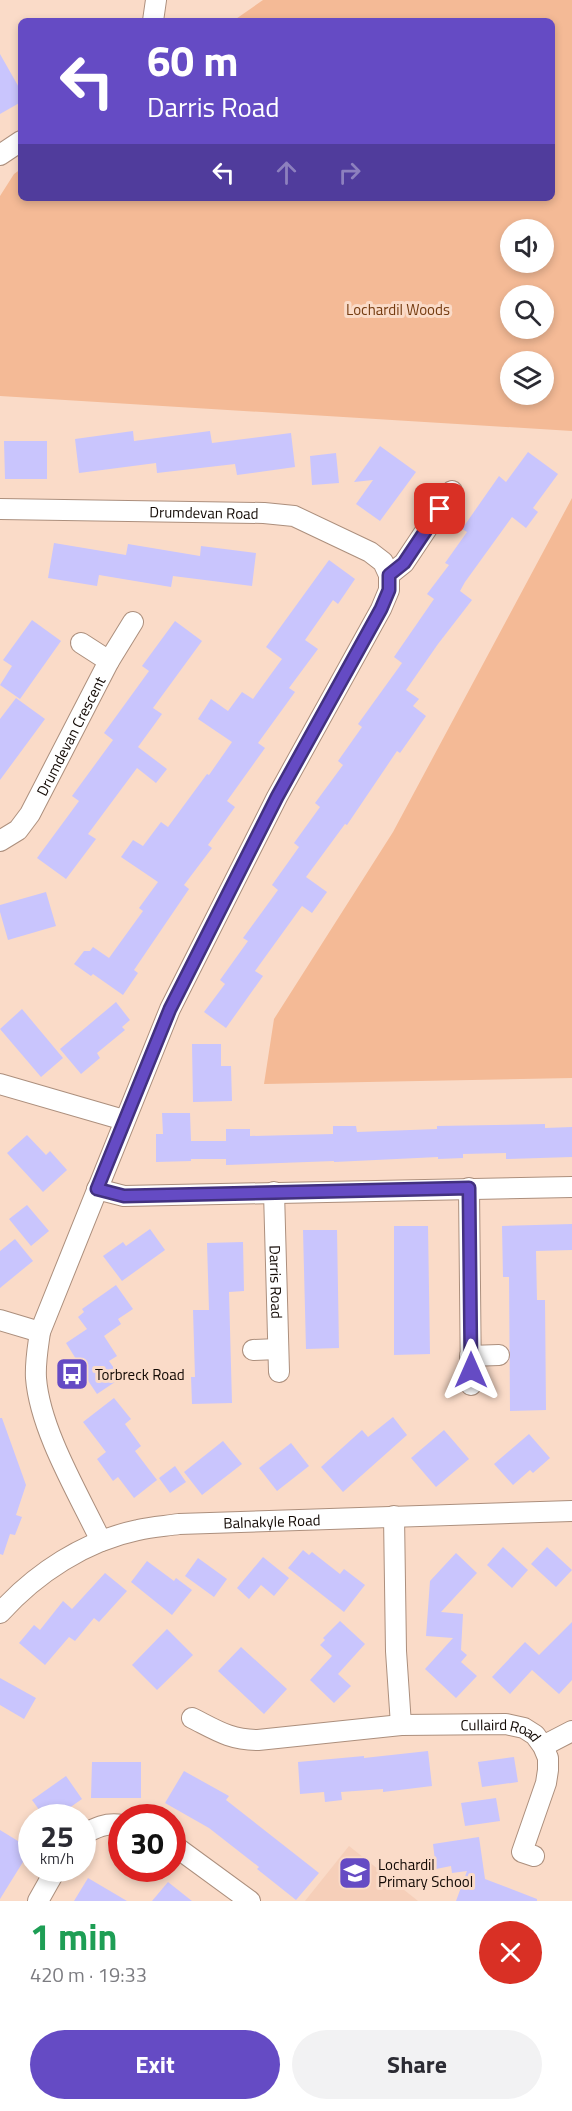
<!DOCTYPE html>
<html lang="en">
<head>
<meta charset="utf-8">
<style>
	:root { --surface:#fff; --page:#f2f2f3; --text:#2b2b33; --muted:#7c7c81; --accent:#654bc4 }
	body { margin:0; font-family:"Titillium Web",sans-serif; background:var(--page); color:var(--text); height:100vh; display:flex; flex-direction:column; font-size:22px; white-space:nowrap }
	* { box-sizing:border-box; margin:0 }
	p { font-size:20px; color:var(--muted) }
	.icon { flex:none; width:33px; height:33px; fill:none; stroke:currentColor; stroke-width:2; stroke-linecap:round; stroke-linejoin:round }
	.map { position:relative; height:1901px; overflow:hidden }
	.sheet { display:flex; flex-direction:column; background:var(--surface); flex:1 }
	.sheet>* { flex:none }
	.top-card { position:absolute; left:18px; top:18px; width:537px; height:183px; border-radius:9px; box-shadow:0 3px 9px #0003; background:#654bc4; color:#fff; overflow:hidden }
	.buttons { position:absolute; left:500px; top:219px; display:grid; gap:12px }
	.buttons a { display:grid; place-items:center; width:54px; height:54px; border-radius:50%; background:var(--surface); box-shadow:0 3px 9px #0003; font-size:30px }
	.speed { position:absolute; left:18px; top:1804px; display:flex; gap:12px; font-size:30px; font-weight:700; text-align:center }
	.speed>* { display:grid; place-content:center; width:78px; height:78px; border-radius:50%; background:var(--surface); box-shadow:0 3px 9px #0003; line-height:1 }
	.speed small { font-size:15px; font-weight:400 }
	.speed .limit { border:9px solid #d22; background:#fff; color:#111 }
	.pin { position:absolute; display:grid; place-items:center; width:51px; height:51px; color:#fff; margin:-26px; border-radius:12px; box-shadow:0 3px 9px #0006 }
	.me { position:absolute; width:66px; margin:-33px; rotate:0deg; stroke-linejoin:round; filter:drop-shadow(0 0 4px #0008) }
	.turn { display:flex; align-items:center; gap:21px; height:126px; padding:0 30px; font-size:27px }
	.turn .icon { width:78px; height:78px; stroke-width:2.5 }
	.turn b { display:block; font-size:42px; line-height:51px }
	.lanes { display:flex; align-items:center; height:57px; padding:0 30px; background:#0003; justify-content:center; gap:30px; direction:ltr }
	.lanes .off { opacity:.35 }
	.round { display:grid; place-items:center; flex:none; width:63px; height:63px; border-radius:32px; background:var(--page) }
	.summary { display:flex; align-items:center; justify-content:space-between; height:102px; padding:0 30px }
	h1 { font-size:36px; font-weight:700; line-height:45px; color:#1e9e55 }
	.action { display:flex; gap:12px; margin-top:auto; padding:12px 30px }
	.action a { flex:1; height:69px; border-radius:36px; background:var(--accent); color:#fff; font-size:24px; font-weight:700; line-height:69px; text-align:center }
	.action a+a { background:var(--page); color:var(--text) }
	.map>svg:first-child { display:block }
</style>
</head>
<body>
<div class="map">
<svg width="572" height="1901" viewBox="0 0 572 1901">
	<rect width="100%" height="100%" fill="#fadbc8"/>
	<!-- built -->
	<path fill="#f6cfb9" d="M349,1846L418,1901H305Z"/>
	<!-- green -->
	<path fill="#f4ba96" fill-rule="evenodd" d="M263,0H572V431L0,396V196L14,174L21,169V198H552V21H233ZM510,230H543V262H510ZM510,296H543V328H510ZM510,362H543V394H510Z
		M572,498V1078L264,1084L274,1019L393,832Z"/>
	<!-- building -->
	<path fill="#c9c5fd" d="M0,54L21,91V102L0,114Z
		M133,431L134,441L210,431L212,443L291,433L295,467L237,475L235,464L157,473L156,463L79,473L75,439Z
		M4,441H47V479H5Z
		M380,446L416,472L380,521L356,504L373,480L354,482Z
		M528,452L558,474L533,508L538,512L526,528L512,517L465,582L460,591L472,600L438,644L406,690L419,699L413,706L426,716L400,753L397,751L347,825L345,824L306,877L327,892L312,913L302,906L255,971L263,976L226,1028L204,1012L225,984L220,980L248,941L243,938L278,890L272,885L299,847L294,843L320,807L315,803L343,765L338,761L362,727L358,724L402,663L394,657L434,599L427,594L449,565L445,563L467,532L462,529L499,476L506,482Z
		M336,453L339,483L312,485L310,456Z
		M54,543L126,555L128,544L200,556L201,546L256,553L252,586L173,576L171,587L99,575L97,586L48,578Z
		M329,560L355,579L338,604L333,600L305,640L318,649L289,688L295,692L258,743L265,748L227,801L235,807L208,845L212,848L184,885L189,889L134,970L138,973L123,995L93,974L91,976L74,964L84,951H90L93,947L109,958L143,911L139,908L158,882L121,857L133,840L143,846L161,822L168,827L207,774L209,775L232,742L198,719L211,699L228,711L242,692L253,699L282,659L266,647Z
		M32,620L61,641L20,699L0,685L12,666L3,660Z
		M175,621L202,641L153,708L162,714L138,747L167,769L156,783L137,768L88,834L96,839L66,879L37,858L79,801L72,796L113,740L104,733L149,671L142,666Z
		M16,698L45,719L0,780V719Z
		M46,892L56,926L8,940L0,912V905Z
		M116,1002L130,1020L122,1027L125,1030L97,1053L100,1058L81,1074L60,1049Z
		M22,1009L63,1058L41,1077L0,1029Z
		M192,1044H221V1066H231L232,1101L193,1102Z
		M162,1113H190L191,1141H226V1129H250V1136L333,1134V1126H356L357,1132L437,1129V1126L545,1124V1128L572,1127V1157L506,1159V1153L463,1154V1158L438,1159V1157L334,1162V1161L226,1165V1159H191V1161L156,1162V1134H163Z
		M27,1135L46,1155L50,1151L67,1170L43,1192L7,1153Z
		M27,1205L49,1231L31,1246L9,1219Z
		M572,1224V1250L536,1251L537,1300H545L546,1410L510,1411L509,1277H503L502,1226Z
		M394,1226H428L430,1354L394,1355Z
		M150,1229L165,1250L122,1281L103,1256L123,1242L126,1246Z
		M303,1230H337L339,1348L306,1349Z
		M15,1239L33,1261L0,1288V1251Z
		M243,1242L244,1291L229,1292L232,1403L192,1404L191,1377H195L193,1310H209L207,1243Z
		M116,1285L133,1309L118,1319L121,1324L104,1336L117,1356L109,1361L121,1378L97,1394L74,1360L76,1359L66,1343L87,1329L78,1317L84,1312L82,1309Z
		M114,1398L131,1419L125,1424L141,1446L135,1451L157,1480L134,1498L118,1477L113,1481L97,1459L106,1452L83,1422Z
		M393,1417L407,1435L343,1492L321,1467L362,1430L368,1437Z
		M0,1418H2L26,1485L16,1515L22,1517L15,1535L10,1534L3,1555L0,1554Z
		M444,1430L469,1459L436,1487L411,1458Z
		M529,1434L550,1458L533,1473L530,1470L513,1485L494,1464Z
		M223,1441L242,1464L202,1495L184,1472Z
		M291,1443L309,1466L277,1491L259,1468Z
		M175,1466L186,1482L170,1493L159,1478Z
		M503,1547L528,1570L512,1588L487,1565Z
		M547,1547L572,1570L556,1587L531,1564Z
		M303,1550L309,1555L312,1552L340,1574L344,1569L365,1585L344,1612L288,1568Z
		M456,1553L477,1573L441,1612L463,1614L461,1650L467,1655L461,1662L477,1676L456,1698L425,1669L453,1638L426,1636L430,1581Z
		M263,1557L289,1578L274,1596L261,1585L249,1599L237,1588Z
		M198,1558L227,1579L214,1597L185,1576Z
		M147,1561L174,1581L176,1578L192,1590L172,1615L131,1582Z
		M105,1573L127,1591L99,1622L94,1618L75,1641L69,1637L45,1665L19,1643L34,1625L40,1630L63,1601L72,1609Z
		M340,1621L365,1644L338,1674L351,1686L334,1703L310,1680L332,1656L320,1645L325,1640L323,1638Z
		M572,1622V1680L559,1694L532,1670L510,1694L492,1677L525,1642L539,1655Z
		M167,1629L193,1655L157,1690L132,1665Z
		M241,1647L287,1689L264,1714L218,1671Z
		M0,1678L36,1698L24,1719L0,1705Z
		M428,1751L432,1786L383,1792V1789L341,1792L342,1800L325,1802L324,1792L300,1794L298,1762L364,1756V1758Z
		M514,1757L518,1782L482,1787L478,1762Z
		M92,1762H141V1798H91Z
		M184,1771L229,1796L226,1800L319,1873L296,1900L257,1869L259,1867L209,1828L165,1803Z
		M66,1776L82,1799L55,1818H45L32,1800Z
		M496,1798L500,1821L465,1826L461,1803Z
		M0,1830L31,1849L0,1899Z
		M479,1837L485,1879L537,1899V1901H456L467,1871L452,1873L451,1866L436,1869L433,1844Z
		M88,1878L127,1901H74Z
		M168,1882L192,1901H152Z"/>
	<g fill="none" stroke-linecap="round" stroke-linejoin="round">
		<defs>
			<g id="minor">
				<path d="M153,21L156,0"/>
				<path d="M0,155L21,141"/>
				<path id="s1" d="M0,509L264,513L294,516L370,552L383,562L389,575V590L381,609L277,797L170,1009L40,1332C38,1347 35,1362 36,1378C40,1430 78,1493 101,1541"/>
				<path d="M389,575L404,563L452,491"/>
				<path d="M81,643L109,661"/>
				<path id="s2" d="M0,841L18,830L30,814L109,661L133,622"/>
				<path d="M0,1084L124,1120"/>
				<path d="M469,1188L471,1385"/>
				<path d="M97,1189L124,1196L572,1187"/>
				<path id="s3" d="M274,1192L279,1372"/>
				<path d="M0,1320L40,1332"/>
				<path d="M253,1350L278,1349"/>
				<path d="M470,1356L499,1355"/>
				<path d="M394,1516L396,1651L401,1725"/>
				<path id="s4" d="M0,1613C36,1573 85,1541 138,1530C151,1527 166,1526 179,1524L572,1511"/>
				<path id="s5" d="M192,1718C216,1730 230,1740 258,1740L401,1725L506,1724L524,1728L535,1735L543,1746L548,1758V1770L546,1783L522,1852L534,1856"/>
				<path d="M543,1746L572,1731"/>
				<path d="M82,1835C95,1828 106,1822 122,1825"/>
				<path d="M172,1844L250,1901"/>
				<path d="M38,1901L56,1869"/>
			</g>
		</defs>
		<!-- minor casing -->
		<use href="#minor" stroke="#ac8f7d" stroke-width="22"/>
		<!-- minor -->
		<use href="#minor" stroke="#fff" stroke-width="20"/>
	</g>
	<g fill="none" stroke-linecap="round" stroke-linejoin="round">
		<defs>
			<path id="route" d="M440,509L404,563L389,575V590L381,609L277,797L170,1009L97,1189L124,1196L469,1188L471,1370"/>
		</defs>
		<!-- route casing -->
		<use href="#route" stroke="#42317f" stroke-width="15"/>
		<!-- route -->
		<use href="#route" stroke="#654bc4" stroke-width="10"/>
	</g>
	<!-- icons -->
	<defs>
		<symbol id="bus-square" viewBox="-11 -11 22 22"><rect x="-9" y="-9" width="18" height="18" rx="4" fill="#654bc4" stroke="#fadbc8"/><path d="M-5-6H5V4H4V6H2V4H-2V6H-4V4H-5ZM-3.5-4V0h7V-4ZM-3.5 1.2v1.5H-2V1.2ZM2 1.2v1.5H3.5V1.2Z" fill="#fff"/></symbol>
		<symbol id="school-square" viewBox="-11 -11 22 22"><rect x="-9" y="-9" width="18" height="18" rx="4" fill="#654bc4" stroke="#fadbc8"/><path d="M0-5L7-2L0 1L-7-2ZM-4 1L0 2.5L4 1V4Q0 6-4 4Z" fill="#fff"/></symbol>
	</defs>
	<g fill-rule="evenodd">
		<use href="#bus-square" x="53" y="1355" width="38" height="38"/>
		<use href="#school-square" x="336" y="1854" width="38" height="38"/>
	</g>
	<g text-anchor="middle" dominant-baseline="central" stroke-width="6" stroke-linejoin="round" paint-order="stroke">
		<!-- park labels -->
		<g font-size="15" fill="#753c11" stroke="#fadbc8">
			<text x="398" y="309">Lochardil Woods</text>
		</g>
		<!-- street labels -->
		<g font-size="15" fill="#120904" stroke="#fadbc8">
			<text stroke="none"><textPath href="#s1" startOffset="204">Drumdevan Road</textPath></text>
			<text stroke="none"><textPath href="#s2" startOffset="129">Drumdevan Crescent</textPath></text>
			<text stroke="none"><textPath href="#s3" startOffset="90">Darris Road</textPath></text>
			<text stroke="none"><textPath href="#s4" startOffset="298">Balnakyle Road</textPath></text>
			<text stroke="none"><textPath href="#s5" startOffset="315">Cullaird Road</textPath></text>
		</g>
		<!-- poi labels -->
		<g font-size="15" fill="#120904" stroke="#fadbc8" text-anchor="start">
			<text x="95" y="1374">Torbreck Road</text>
			<text x="378" y="1864">Lochardil<tspan x="378" dy="17">Primary School</tspan></text>
		</g>
	</g>
</svg>
<div class="buttons">
<a><svg class="icon" aria-label="sound" viewBox="0 0 24 24"><path d="M4 9h4l5-4v14l-5-4H4zM17 9q2 3 0 6"/></svg></a>
<a><svg class="icon" aria-label="search" viewBox="0 0 24 24"><circle cx="10" cy="10" r="6"/><path d="M15 15l6 6"/></svg></a>
<a><svg class="icon" aria-label="layers" viewBox="0 0 24 24"><path d="M12 4l9 5-9 5-9-5zM3 14l9 5 9-5"/></svg></a>
</div>
<div class="speed"><div>25<small>km/h</small></div><div class="limit">30</div></div>
<div class="pin" style="left:440px;top:509px;background:#d93025"><svg class="icon" aria-label="arrive" viewBox="0 0 24 24"><path d="M6 21V4h12l-3 4 3 4H6"/></svg></div>
<svg class="me" style="left:471px;top:1370px" viewBox="-20 -20 40 40"><path d="M0-17L14 15 0 8-14 15z" fill="#654bc4" stroke="#fff" stroke-width="4"/></svg>
<div class="top-card">
<div class="turn"><svg class="icon" aria-label="left" viewBox="0 0 24 24"><path d="M17 20v-9H6M10 6l-5 5 5 5"/></svg><div><b>60 m</b>Darris Road</div></div>
<div class="lanes"><svg class="icon" aria-label="left" viewBox="0 0 24 24"><path d="M17 20v-9H6M10 6l-5 5 5 5"/></svg><svg class="icon off" aria-label="ahead" viewBox="0 0 24 24"><path d="M12 20V5M6 11l6-6 6 6"/></svg><svg class="icon off" aria-label="right" viewBox="0 0 24 24"><path d="M7 20v-9h11M14 6l5 5-5 5"/></svg></div>
</div>
</div>
<section class="sheet">
<div class="summary"><div><h1>1 min</h1><p>420 m · 19:33</p></div><a class="round" style="background:#d93025;color:#fff"><svg class="icon" aria-label="close" viewBox="0 0 24 24"><path d="M6 6l12 12M18 6L6 18"/></svg></a></div>
<div class="action"><a>Exit</a><a>Share</a></div>
</section>
</body>
</html>
